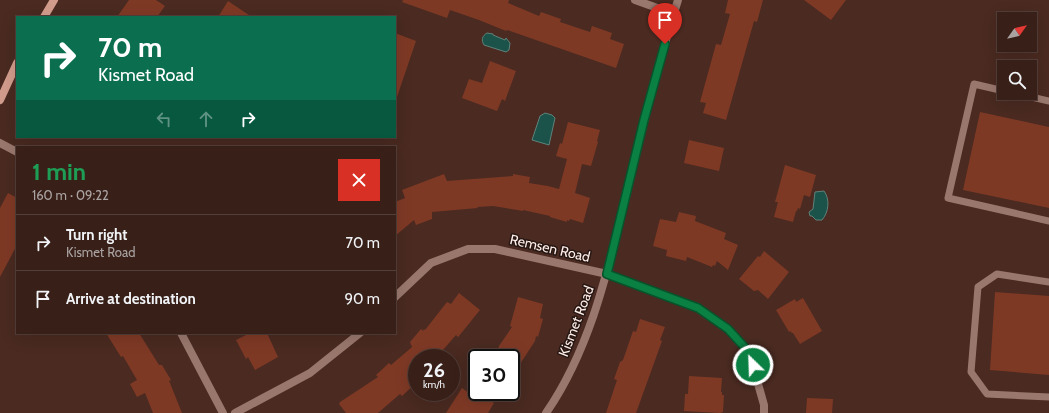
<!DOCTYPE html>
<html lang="en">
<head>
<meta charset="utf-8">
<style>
	:root { --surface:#382019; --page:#432d26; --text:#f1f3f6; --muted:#aba3a2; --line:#523e38 }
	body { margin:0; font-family:Cabin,sans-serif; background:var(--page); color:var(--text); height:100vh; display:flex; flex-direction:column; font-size:15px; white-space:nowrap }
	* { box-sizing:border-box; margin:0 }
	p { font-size:13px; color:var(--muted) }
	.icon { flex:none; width:22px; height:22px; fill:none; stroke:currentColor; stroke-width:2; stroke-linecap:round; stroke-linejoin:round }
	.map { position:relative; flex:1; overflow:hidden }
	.drawer { position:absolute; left:16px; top:146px; width:380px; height:188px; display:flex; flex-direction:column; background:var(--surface); border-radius:0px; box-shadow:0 4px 16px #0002,0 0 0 1px var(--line) }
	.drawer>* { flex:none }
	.hud { position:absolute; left:16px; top:16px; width:380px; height:122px; border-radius:0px; box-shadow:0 4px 16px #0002,0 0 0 1px var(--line); background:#0b6e4f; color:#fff; overflow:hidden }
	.needle { width:26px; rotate:56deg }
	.tools { position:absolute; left:997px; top:12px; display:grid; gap:8px }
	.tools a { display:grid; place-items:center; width:40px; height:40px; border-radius:0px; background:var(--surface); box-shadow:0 4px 16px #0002,0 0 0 1px var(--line); font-size:20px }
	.speed { position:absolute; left:408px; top:349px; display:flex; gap:8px; font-size:20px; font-weight:700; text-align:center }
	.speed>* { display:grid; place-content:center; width:52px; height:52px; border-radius:50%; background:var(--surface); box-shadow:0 4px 16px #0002,0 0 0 1px var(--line); line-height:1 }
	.speed small { font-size:10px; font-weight:400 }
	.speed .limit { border:2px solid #111; border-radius:6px; background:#fff; color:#111 }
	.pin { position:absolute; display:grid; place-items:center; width:34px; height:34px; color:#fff; margin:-41px -17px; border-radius:50% 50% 50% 0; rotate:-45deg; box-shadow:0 0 4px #0007 }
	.pin .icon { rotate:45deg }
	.me { position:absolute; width:44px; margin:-22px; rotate:336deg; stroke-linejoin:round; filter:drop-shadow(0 0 3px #0008) }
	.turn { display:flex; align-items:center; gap:14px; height:84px; padding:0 16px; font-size:18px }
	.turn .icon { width:52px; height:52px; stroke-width:2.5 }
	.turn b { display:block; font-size:28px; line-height:34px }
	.lanes { display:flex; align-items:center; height:38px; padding:0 16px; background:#0003; justify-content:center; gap:20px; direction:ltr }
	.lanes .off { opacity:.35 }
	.round { display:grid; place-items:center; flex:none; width:42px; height:42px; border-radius:0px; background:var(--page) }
	.overview { display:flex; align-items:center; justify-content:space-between; height:68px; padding:0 16px }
	h1 { font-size:24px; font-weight:800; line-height:30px; color:#1e9e55 }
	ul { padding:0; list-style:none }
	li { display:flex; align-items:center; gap:12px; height:56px; padding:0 16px; border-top:1px solid var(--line) }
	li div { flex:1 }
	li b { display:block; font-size:15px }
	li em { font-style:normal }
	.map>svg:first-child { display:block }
</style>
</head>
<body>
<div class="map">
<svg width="1049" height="413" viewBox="0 0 1049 413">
	<rect width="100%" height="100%" fill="#4a2a21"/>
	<!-- water -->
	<path fill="#1b534a" stroke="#5f827a" d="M487,33L493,34V35L505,40L506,38L510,43L509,50L506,52L484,45C481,40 482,36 487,33Z
		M545,113L552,115L555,118L549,145L532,140L540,116Z
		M824,191C830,199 829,212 822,220H816L812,216H810L809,212L813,209L815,192Z"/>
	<!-- building -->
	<path fill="#7e3925" d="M129,0H156L165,6L157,17H117Z
		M403,0H509L508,3L539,16L541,12L561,19L560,22L590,32L592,26L612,33L610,39L624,44L616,68L507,30L506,31L479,20L450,10L447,18L402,2Z
		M728,0H763L757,22L754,21L726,120L703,113L706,103L700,102L716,44L721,45L730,14L725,13Z
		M804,0H846L831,20Z
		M228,1L252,17H218Z
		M395,33L416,41L397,97L395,96Z
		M490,61L516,71L505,101L502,99L497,111L462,98L469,79L482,83Z
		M980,112L1049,127V208L963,190Z
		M568,122L600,130L597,141L598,142L591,166L582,164L575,193L590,198L583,223L570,219L569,221L567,220V222L550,217V216L523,210V211L493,206L477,207L478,208L432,212V219L416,225L414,220L395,236V202L405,198L402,190L444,174L447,181L513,176V174L530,177L529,183L548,186L559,189L567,159L556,156L560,143L562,144Z
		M689,140L724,148L719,171L684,163Z
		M785,165L816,175L810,197L804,195L800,209L798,208L797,211H796L793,222L774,217L778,202H775Z
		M8,193L17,198V245L0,277V208Z
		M679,212L696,216L695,221L726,233L724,239L738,245L728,270L717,261L715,266L713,265L712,267L687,257L686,261L666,256L667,250L653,246L660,219L676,222Z
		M764,251L789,272L768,299L758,290L754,291L739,279L758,256L760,257Z
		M995,292L1049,296V375L990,370Z
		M459,293L480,310L459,336L458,337L456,335L436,358H417V382L402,396L400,394L378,413H346L339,404L340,402L378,377L376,375L389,363L391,365L412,347L410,342L421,329L423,331L424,329L425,330L447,302L451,304Z
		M518,297L543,304L540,318L543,319L538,337L536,336L535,341L511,378V358H496L499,346L512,327L510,326Z
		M803,298L822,331L800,344L793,333H792L790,331L789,332L776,310L795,299L796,302Z
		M640,319L665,327L660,340L662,341L636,413H606L617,380L614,379L620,362L623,360L633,331L636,332Z
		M106,333H139L159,365H162L171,380L169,381L170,383L182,413H153L145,393L137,397L130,384L137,380L123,356L121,357Z
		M250,333H267L278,357L255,370L248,357L246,359L236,340Z
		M689,376L722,378L721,392H722V395H724L723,412L720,413L684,411L685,394H688Z
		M462,388L469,393L472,388L494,403L488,413H446Z
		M807,398L833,399L832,413H806Z"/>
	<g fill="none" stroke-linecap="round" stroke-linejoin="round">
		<!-- service -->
		<path stroke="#99776d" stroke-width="7" d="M1004,91L974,84L948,198L1049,221
			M1014,93L1049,101
			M1049,282L997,274L978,287L971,372L987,394L1049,397"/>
		<!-- minor -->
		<path stroke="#99776d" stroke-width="8" d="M635,0L674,14
			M0,143L17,152
			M395,297L431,263L468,249H495L607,274L697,308L728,329L749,352L764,405V413
			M181,333L223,413
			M235,413L310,373L360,333
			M546,413C591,348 608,269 627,193C642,128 658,63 678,0"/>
		<!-- secondary -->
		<path stroke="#d29c8c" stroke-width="8" d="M44,17L54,0
			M0,100L17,63"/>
	</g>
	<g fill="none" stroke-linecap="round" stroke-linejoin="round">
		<defs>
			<path id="route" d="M665,44L644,120L607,274L698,308L728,329L749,352L753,365"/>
		</defs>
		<!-- route casing -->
		<use href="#route" stroke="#07532c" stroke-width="10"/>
		<!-- route -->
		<use href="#route" stroke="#0b8043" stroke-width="7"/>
	</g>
	<g text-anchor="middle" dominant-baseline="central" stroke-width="3" stroke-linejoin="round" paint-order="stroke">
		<!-- street labels -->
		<g font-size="14" fill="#ffeee9" stroke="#261713">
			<text transform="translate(550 248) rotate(13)">Remsen Road</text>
			<text transform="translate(576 321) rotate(-69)">Kismet Road</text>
		</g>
	</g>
</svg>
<div class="tools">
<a><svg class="needle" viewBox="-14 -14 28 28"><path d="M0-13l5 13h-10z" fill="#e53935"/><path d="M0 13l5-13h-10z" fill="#aba3a2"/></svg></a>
<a><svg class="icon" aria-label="search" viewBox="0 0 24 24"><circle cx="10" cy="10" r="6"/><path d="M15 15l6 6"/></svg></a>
</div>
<div class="speed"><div>26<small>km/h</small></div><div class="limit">30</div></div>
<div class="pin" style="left:665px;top:44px;background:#d93025"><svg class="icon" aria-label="arrive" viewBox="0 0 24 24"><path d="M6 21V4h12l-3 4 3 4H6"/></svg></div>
<svg class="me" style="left:753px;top:365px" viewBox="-20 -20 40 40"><circle r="17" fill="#0b8043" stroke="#fff" stroke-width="3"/><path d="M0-11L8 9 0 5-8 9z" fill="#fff"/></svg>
<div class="hud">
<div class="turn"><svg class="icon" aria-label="right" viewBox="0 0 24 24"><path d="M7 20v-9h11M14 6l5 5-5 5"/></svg><div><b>70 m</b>Kismet Road</div></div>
<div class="lanes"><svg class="icon off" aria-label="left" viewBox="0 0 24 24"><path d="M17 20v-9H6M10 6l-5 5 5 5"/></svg><svg class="icon off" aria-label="ahead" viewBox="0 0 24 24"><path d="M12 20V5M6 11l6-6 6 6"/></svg><svg class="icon" aria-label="right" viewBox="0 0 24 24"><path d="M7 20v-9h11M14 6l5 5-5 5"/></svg></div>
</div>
<section class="drawer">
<div class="overview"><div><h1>1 min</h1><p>160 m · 09:22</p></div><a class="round" style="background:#d93025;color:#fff"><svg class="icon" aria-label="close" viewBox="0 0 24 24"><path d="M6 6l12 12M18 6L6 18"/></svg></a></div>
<ul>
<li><svg class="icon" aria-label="right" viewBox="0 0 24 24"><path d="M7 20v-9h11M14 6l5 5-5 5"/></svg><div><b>Turn right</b><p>Kismet Road</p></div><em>70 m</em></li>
<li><svg class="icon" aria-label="arrive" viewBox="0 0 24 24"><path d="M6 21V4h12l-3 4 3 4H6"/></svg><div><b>Arrive at destination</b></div><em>90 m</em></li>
</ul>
</section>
</div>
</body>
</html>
